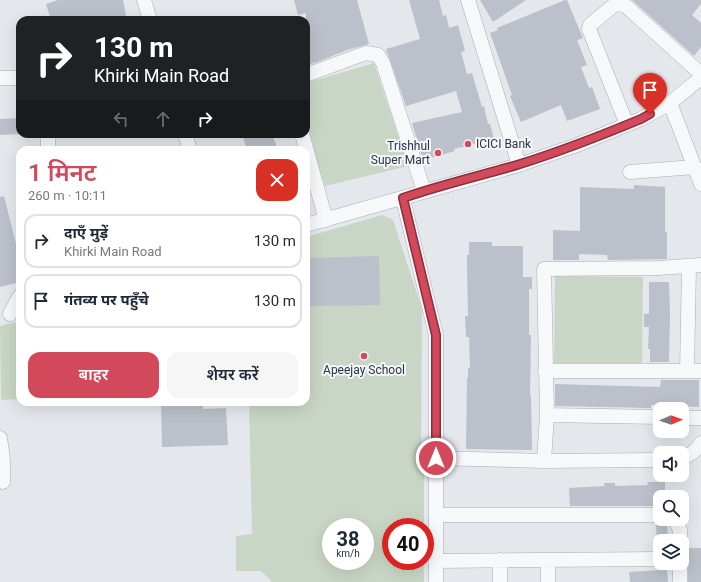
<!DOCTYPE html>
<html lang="hi">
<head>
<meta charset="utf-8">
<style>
	:root { --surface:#fff; --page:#f6f6f7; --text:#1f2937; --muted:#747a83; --line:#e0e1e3; --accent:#d1495b }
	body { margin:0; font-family:Roboto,"Noto Sans Devanagari",sans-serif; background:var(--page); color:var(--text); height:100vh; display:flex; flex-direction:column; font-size:15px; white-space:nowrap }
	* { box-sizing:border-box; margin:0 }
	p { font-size:13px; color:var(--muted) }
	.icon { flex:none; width:22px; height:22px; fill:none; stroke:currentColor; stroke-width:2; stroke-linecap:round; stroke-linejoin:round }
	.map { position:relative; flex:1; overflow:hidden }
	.details { position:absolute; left:16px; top:146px; width:294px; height:260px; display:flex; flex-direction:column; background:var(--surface); border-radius:12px; box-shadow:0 4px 16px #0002 }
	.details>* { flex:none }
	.banner { position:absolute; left:16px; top:16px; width:294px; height:122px; border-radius:12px; box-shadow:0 4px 16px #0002; background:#202124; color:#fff; overflow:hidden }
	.needle { width:26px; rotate:88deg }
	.fabs { position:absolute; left:653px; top:402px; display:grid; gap:8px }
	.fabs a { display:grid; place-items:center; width:36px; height:36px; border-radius:8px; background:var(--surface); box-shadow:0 4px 16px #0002; font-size:20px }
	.speed { position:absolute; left:322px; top:518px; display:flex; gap:8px; font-size:20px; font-weight:700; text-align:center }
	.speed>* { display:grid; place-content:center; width:52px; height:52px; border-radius:50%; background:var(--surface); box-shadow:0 4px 16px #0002; line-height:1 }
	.speed small { font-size:10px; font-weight:400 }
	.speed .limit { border:6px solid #d22; background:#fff; color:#111 }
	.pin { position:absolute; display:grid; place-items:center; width:34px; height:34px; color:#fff; margin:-41px -17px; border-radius:50% 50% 50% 0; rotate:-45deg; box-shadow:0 0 4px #0007 }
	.pin .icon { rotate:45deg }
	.me { position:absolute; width:44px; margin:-22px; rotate:0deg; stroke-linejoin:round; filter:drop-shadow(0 0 3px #0008) }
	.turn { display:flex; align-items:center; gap:14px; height:84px; padding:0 12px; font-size:18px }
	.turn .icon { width:52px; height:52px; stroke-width:2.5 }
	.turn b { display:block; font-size:28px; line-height:34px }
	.lanes { display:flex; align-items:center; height:38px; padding:0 12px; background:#0003; justify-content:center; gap:20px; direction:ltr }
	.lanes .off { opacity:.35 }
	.round { display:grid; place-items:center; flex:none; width:42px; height:42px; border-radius:12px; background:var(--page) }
	.overview { display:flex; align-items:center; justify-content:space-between; height:68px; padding:0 12px }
	h1 { font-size:24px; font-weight:600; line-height:30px; color:var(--accent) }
	.button { display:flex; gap:8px; margin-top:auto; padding:8px 12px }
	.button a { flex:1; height:46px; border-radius:12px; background:var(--accent); color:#fff; font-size:16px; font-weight:600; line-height:46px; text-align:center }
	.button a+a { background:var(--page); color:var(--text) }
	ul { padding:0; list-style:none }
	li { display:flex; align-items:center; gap:12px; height:54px; margin:0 8px 6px; padding:0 4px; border:2px solid var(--line); border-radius:12px }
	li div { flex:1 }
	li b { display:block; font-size:15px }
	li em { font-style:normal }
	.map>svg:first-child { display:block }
</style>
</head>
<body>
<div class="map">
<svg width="701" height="582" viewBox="0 0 701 582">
	<rect width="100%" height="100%" fill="#e4e7ec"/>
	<!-- green -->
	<path fill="#c9d6c5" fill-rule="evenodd" d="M374,63L408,166L325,186L306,130V83Z
		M382,215L393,220L422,309L421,443L424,477V527H391V561H424V582H272L261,571H236V536L252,534L249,402H306V237ZM331,527H365V561H331Z
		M555,276L643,277L642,363H554Z
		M20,321V399L1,400L0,326Z"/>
	<!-- building -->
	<path fill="#bbc0ca" d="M58,0H123L127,20H51L46,4Z
		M294,0H357L369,44L347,50L320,61L306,65V13L298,15Z
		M409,0H439L443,16L446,15L449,28L458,25L465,51L461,52L467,74L472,73L482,107L484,106L488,124H490L494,139L454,149L455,151L423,160L412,123L462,112L456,91L406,106L386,49L420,39Z
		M480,0H526L493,22Z
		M565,0H567L583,38L577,40L587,65L581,67L589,88L592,87L600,109L567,121L561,105L521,122L510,96L512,95L490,33L498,30L497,28Z
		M632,0H701V4L692,15L701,23V47L694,56Z
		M20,118V134L0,135V119Z
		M242,134H272L278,150H247Z
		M634,185L665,187V232H667V259L608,260L607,255L579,254V260H553V230L580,231V187L634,189Z
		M4,196L20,260V282L0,287V197Z
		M469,242H492V246H523V277H532V289H529V335H531L530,396H531L532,450L466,449L467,378H468V368H470L469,337H466L465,316H468L467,267V255H469Z
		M379,256L380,305L306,306V258Z
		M649,282H669L670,315L669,362H650V349H648L649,327H644V314H649Z
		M661,380H699V407L651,405V408L555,406V384L660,387Z
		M161,402H203V409L226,408L228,445L162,447Z
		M647,482H665V497H660V506H570L569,488L605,486L604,483H615V486L648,485Z
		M656,525H667L668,541H657Z
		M688,548H701V582H688Z
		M660,570H667L668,582H630L629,572Z"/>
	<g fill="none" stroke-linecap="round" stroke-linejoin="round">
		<defs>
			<path id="minor" d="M144,0L150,20
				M468,0L519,165
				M306,75L366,53L378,55L383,63L424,191
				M0,78H20
				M670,103L701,184
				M627,125L589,29L590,25L614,5L620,4L626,6L701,74
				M48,134V150
				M185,134L190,150
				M302,134L326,220
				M630,172L695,167
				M403,199L436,335V582
				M306,225L519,165L577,145L641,119L670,103L701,78
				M10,314L20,296
				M545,371H701
				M687,371L689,267
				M547,415L660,417
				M682,418H701
				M0,438C3,453 4,467 3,482
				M436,458L544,461L660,460
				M682,458C691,455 696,451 701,443
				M544,461L547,415L544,269L659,268L701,265
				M436,515H660
				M675,519L680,530V541
				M500,560V582
				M548,560V582
				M436,561L660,559
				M680,563V582"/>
		</defs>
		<!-- minor casing -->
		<use href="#minor" stroke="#a9aeb7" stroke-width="15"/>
		<!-- minor -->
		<use href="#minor" stroke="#f7f8fa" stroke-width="14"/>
	</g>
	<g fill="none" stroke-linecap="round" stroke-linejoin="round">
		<defs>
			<path id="route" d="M436,458V335L403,198C440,185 479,176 517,165C559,152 600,136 641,119L650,114"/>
		</defs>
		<!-- route casing -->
		<use href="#route" stroke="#882f3b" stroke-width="10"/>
		<!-- route -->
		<use href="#route" stroke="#d1495b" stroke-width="7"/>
	</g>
	<!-- markers -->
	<g fill="#d1495b" stroke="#f4f6f9" stroke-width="1.5">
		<circle cx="468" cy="144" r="4"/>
		<circle cx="438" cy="153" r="4"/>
		<circle cx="364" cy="356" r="4"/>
	</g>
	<g text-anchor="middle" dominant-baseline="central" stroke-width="4" stroke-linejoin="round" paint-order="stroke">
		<!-- poi labels -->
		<g font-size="12" fill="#2b3445" stroke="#f4f6f9" text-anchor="start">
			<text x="476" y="144">ICICI Bank</text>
			<text x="430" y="146" text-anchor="end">Trishhul<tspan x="430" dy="14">Super Mart</tspan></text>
			<text x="364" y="370" text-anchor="middle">Apeejay School</text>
		</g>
	</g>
</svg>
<div class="fabs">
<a><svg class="needle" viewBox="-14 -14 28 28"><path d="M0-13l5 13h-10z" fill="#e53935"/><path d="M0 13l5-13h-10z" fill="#747a83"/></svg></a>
<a><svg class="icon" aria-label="sound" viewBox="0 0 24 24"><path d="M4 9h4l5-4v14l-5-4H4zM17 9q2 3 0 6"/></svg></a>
<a><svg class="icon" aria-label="search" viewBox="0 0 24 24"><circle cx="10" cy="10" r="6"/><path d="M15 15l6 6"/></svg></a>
<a><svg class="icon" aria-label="layers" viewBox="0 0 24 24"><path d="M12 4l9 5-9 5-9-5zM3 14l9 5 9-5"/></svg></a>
</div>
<div class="speed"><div>38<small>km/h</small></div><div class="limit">40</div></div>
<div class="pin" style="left:650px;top:114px;background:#d93025"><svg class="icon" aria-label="arrive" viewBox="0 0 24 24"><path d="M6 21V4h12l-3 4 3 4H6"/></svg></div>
<svg class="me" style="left:436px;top:458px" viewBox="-20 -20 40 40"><circle r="17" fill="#d1495b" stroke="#fff" stroke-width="3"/><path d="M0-11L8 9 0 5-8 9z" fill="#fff"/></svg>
<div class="banner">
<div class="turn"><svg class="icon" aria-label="right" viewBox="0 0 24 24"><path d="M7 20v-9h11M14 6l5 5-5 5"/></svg><div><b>130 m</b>Khirki Main Road</div></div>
<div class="lanes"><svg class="icon off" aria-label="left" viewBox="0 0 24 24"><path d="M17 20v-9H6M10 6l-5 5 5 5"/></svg><svg class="icon off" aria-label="ahead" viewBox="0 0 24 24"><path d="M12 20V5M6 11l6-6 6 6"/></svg><svg class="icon" aria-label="right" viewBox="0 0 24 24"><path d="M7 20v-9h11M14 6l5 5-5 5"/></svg></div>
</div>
<section class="details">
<div class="overview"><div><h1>1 मिनट</h1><p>260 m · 10:11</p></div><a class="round" style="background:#d93025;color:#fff"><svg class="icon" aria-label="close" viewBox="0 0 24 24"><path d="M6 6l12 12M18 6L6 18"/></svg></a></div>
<ul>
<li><svg class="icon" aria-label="right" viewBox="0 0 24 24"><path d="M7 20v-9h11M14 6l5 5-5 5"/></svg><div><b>दाएँ मुड़ें</b><p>Khirki Main Road</p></div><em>130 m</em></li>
<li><svg class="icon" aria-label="arrive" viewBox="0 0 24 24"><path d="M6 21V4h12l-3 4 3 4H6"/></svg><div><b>गंतव्य पर पहुँचे</b></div><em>130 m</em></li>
</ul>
<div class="button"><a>बाहर</a><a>शेयर करें</a></div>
</section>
</div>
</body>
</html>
